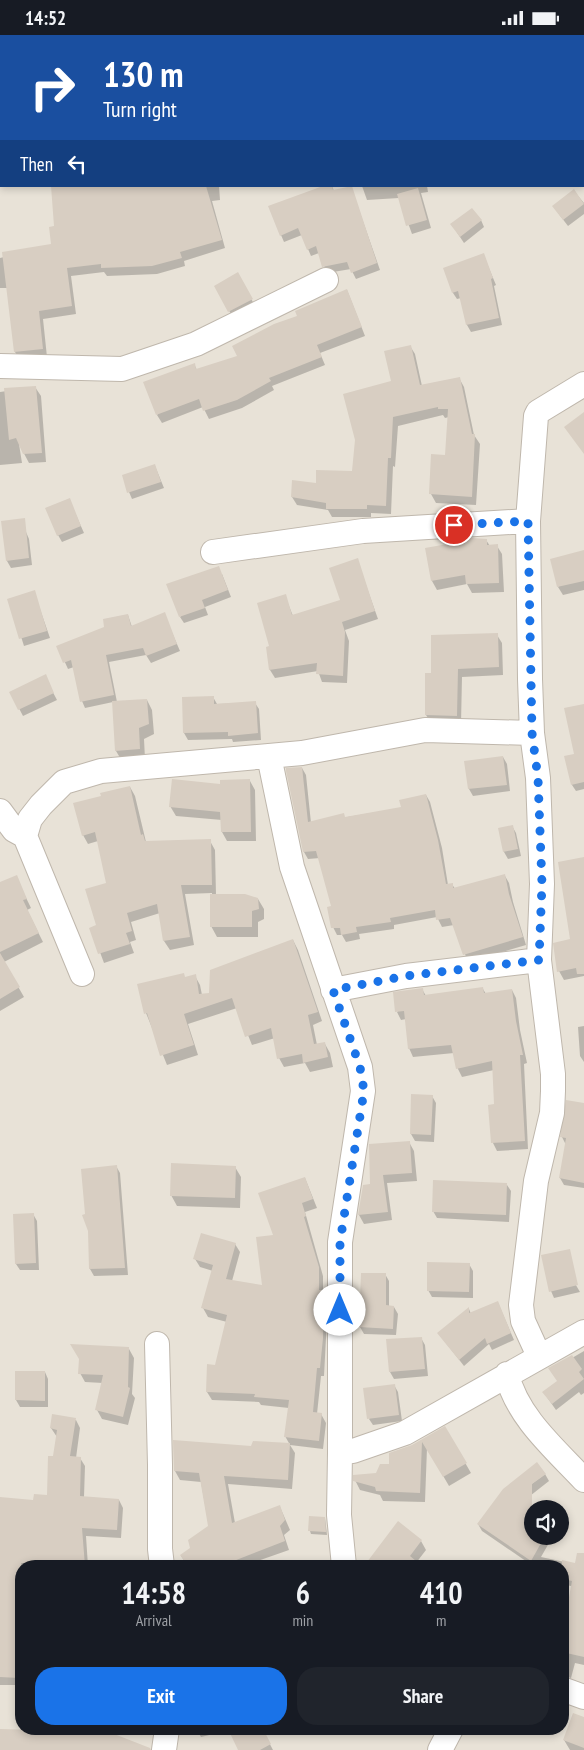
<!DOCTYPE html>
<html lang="en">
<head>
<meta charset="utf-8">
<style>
	:root { --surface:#171b24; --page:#20242c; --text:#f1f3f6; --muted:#9ea1a6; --accent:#1a73e8 }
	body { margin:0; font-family:"PT Sans Narrow",sans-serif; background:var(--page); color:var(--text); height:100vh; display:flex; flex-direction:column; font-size:19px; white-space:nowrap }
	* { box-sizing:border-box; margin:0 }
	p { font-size:16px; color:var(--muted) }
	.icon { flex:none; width:28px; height:28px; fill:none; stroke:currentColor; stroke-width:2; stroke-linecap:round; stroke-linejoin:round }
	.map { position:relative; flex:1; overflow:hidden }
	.panel { position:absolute; left:15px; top:1525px; width:554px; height:175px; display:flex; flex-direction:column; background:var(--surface); border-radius:20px; box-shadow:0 2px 8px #0003 }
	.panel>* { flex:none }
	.hud { position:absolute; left:0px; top:0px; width:585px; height:152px; box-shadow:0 2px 8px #0003; background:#1a4fa0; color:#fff; overflow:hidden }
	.fabs { position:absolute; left:524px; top:1465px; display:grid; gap:10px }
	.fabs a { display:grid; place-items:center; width:45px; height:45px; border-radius:50%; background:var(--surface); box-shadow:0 2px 8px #0003; font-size:25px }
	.pin { position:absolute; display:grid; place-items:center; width:42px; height:42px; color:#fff; margin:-21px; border:2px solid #fff; border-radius:50%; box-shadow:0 1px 5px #0007 }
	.me { position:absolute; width:55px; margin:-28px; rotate:0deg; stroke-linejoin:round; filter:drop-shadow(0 0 4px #0008) }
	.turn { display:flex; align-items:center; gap:18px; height:105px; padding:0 20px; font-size:22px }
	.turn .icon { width:65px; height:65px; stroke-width:2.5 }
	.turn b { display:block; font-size:35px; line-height:42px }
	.then { display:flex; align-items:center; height:48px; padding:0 20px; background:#0003; gap:10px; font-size:19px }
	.eta { display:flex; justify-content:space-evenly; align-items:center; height:85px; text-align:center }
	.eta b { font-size:30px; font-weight:700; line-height:35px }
	.primary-button { display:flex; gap:10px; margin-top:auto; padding:10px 20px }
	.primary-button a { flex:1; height:58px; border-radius:20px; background:var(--accent); color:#fff; font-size:20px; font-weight:700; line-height:58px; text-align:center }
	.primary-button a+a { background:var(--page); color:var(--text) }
	.status { display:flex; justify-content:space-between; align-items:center; height:35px; padding:0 25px; background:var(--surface); direction:ltr }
	.status svg { height:14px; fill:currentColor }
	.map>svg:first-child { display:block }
</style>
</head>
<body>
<div class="status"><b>14:52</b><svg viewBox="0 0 49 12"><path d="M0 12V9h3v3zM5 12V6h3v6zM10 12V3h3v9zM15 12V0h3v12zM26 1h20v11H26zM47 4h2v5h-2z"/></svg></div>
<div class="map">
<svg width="584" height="1715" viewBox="0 0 584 1715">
	<rect width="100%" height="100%" fill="#f4f0e9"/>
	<!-- residential -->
	<path fill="#e8e2d7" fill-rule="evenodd" d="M0,0H584V1715H0ZM1,1H584V151H1ZM532,1474H560V1501H532ZM21,1531H562V1694H21Z"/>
	<!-- shadow -->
	<path fill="#0003" d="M0,0L34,1H1L0,76Z
		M88,0H166V1H88Z
		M192,0H406V1H192Z
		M503,0H547L503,1Z
		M52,151H219L220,165L212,166L225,213L184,226L185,231L157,239L107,241L104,237L71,241L76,279L43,284L47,322L20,325L15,317L8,253H0V223L52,210L55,192Z
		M332,151L334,156L351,152L380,235L356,244L351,234L327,238L319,218L311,221L302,200L284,207L281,200Z
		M362,151H427L428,157L421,158L431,193L412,199L399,163L367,165Z
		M574,156L584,168V179L568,191L558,178Z
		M481,185L484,192L464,208L456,196Z
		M483,219L496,250L494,251L502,290L471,297L467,290L461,263L457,264L453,258L445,234Z
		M238,239L255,271L233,283L216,251Z
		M347,255L365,301L320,318L325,330L272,351L274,355L242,373L209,384L203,372L162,388L157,380L194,329L197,335L239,322L298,282Z
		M410,311L415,319L422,351L459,343L464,352L474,400L480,409L476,470L436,468L431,459L447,421L449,382L445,383L443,380L398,391L395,432L393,431L391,479L371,478V482H332L328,475L297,470L292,462L317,449L353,438Z
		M35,352L41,361L46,427L29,428L19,409L22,428L0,430V357Z
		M155,431L164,453L132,464L129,457Z
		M69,464L84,498L62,507L58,500Z
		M26,497L29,504L32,530L11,533L7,526L4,502Z
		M486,505L490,511H497L502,519L504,557L472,558L467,549L437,555L432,546L427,514Z
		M584,517V555L563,560L558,552Z
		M357,525L378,584L345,595L349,606L347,648L322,647L318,636L275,643L270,635L267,613L271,612L285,561L293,581L341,566Z
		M222,539L231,562L205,572L208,580L184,588L180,582Z
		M34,557L50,603L24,611L9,564Z
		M164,579L180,616L151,628L146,620L109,627L117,667L147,665L152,675L154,699L144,704L145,724L122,726L116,716L113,667L85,673L82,666L74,632L68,634L58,612L106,593L128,580L132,592Z
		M497,600L502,608L503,640L462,642L461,689L431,688L426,680L432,639Z
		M47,646L57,665L23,681L11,658Z
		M213,662L217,669L255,668L259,674L261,705L233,707L232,704L188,705L184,698L183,663Z
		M584,670V754L576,756L572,750Z
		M503,722L507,729L510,756L473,761L469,754L466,727Z
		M302,733L306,740L311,788L402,773L426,760L430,767L442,813L448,850L452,849L455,854L505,841L509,848L513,867L526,910L468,927L454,890L442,892L437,882L394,890V894L359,899L360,904L346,907L342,900H337L333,892L332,872L320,823L308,824L304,817Z
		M250,746L255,755L256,806H227L222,797V785L176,781L170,771L221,750Z
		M130,752L135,761L146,807L210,806L215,815L216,860L258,864L264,874V884L258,887V902H217L211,891L212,858L185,859L194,910L170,915L164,906L160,878L131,887L136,905L130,907L134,918L104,928L91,893L98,891L107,849L98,806L88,809L83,800Z
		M512,791L516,798L521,821L508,824L504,817L500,794Z
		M584,823V941L564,945L559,936L572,905Z
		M16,842L31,873L27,875L43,907L4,927L24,962L0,976V849Z
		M293,905L298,915L322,986L313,990L317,1010L325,1009L330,1018L333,1032L310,1037L305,1028L284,1032L279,1023L275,1003L252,1010L237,973L188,989L198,1020L167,1030L146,978L139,950L195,941L200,950L202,960L211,959Z
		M422,954L426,961L483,954L486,959L512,955L516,963L520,995L527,1028L524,1029L528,1114L497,1116L493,1108L496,1071L494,1035L462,1042L458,1034L454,1018L413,1022L409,1013L406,984L401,985L397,977Z
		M584,991V1027L580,1021L578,992Z
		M412,1061H432L436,1068L434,1107L415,1106L411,1099Z
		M584,1069V1153L564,1150L560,1143L566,1110L562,1102Z
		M409,1107L414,1116L417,1146L387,1148L392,1185L364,1189L359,1180L364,1151L372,1150Z
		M116,1131L120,1138L128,1240L94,1241L90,1234L89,1196Z
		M235,1132L241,1142L240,1173L177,1171L171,1160Z
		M305,1143L317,1173L305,1177L323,1241V1256L328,1265L324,1341H321L317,1379H321L326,1388L323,1414L290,1410L295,1418L292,1454L228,1449L235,1488L280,1472L290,1495L284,1500L289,1515L243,1531H188L181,1521L192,1513L209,1492L201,1447L180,1445L175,1436L252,1413L254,1407L290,1410L285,1401L289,1373L261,1370L259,1367L212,1365L207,1357L216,1331L227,1287L208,1282L203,1273L213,1236L200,1232L195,1224L235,1209L240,1217L232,1246L264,1251L274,1201Z
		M507,1150L511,1156L509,1187L437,1183L433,1176Z
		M33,1179L37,1186L39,1235H20L16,1229Z
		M557,1218L580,1257L554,1263L551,1256Z
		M469,1229L473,1236V1263L432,1262L428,1255Z
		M385,1239L389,1246V1272H394L398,1279L396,1300L364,1299L360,1292Z
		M498,1268L514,1305L492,1315L489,1309L464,1331L439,1299L469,1274L471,1279Z
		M421,1303L425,1310L428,1341L394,1344L390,1337Z
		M129,1314L134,1323L132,1359L135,1363L128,1390L102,1384L97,1375L103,1348L85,1347L80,1338Z
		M584,1316V1358L581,1360L579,1357L556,1375L544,1358L558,1347L572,1323Z
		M45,1337L48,1344V1372H20L16,1365Z
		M394,1350L398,1357L402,1386L373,1390L369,1384Z
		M76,1385L80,1393L76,1423H80L85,1431L84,1462L119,1465L123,1473L121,1503L86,1501L88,1531H21V1556L1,1558V1569L21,1571V1650H0V1463L34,1467L48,1462L57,1402L51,1393Z
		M445,1393L471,1438L449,1451L427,1413L425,1467L383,1466L380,1460L360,1455L355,1445L377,1439L390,1431L412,1411Z
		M545,1439L549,1446L521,1468L532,1475V1501H553L541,1522L584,1531V1554L562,1549V1531H533L482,1496L478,1489Z
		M325,1483L327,1500L311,1499L310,1496Z
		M421,1506L426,1515L416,1528L420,1531H370L368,1528Z
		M584,1562V1630L575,1628L571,1643L562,1640V1573L568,1574Z
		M584,1683V1715H570L564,1705Z
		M30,1694L108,1698L138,1715H0V1712L30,1700Z
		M196,1694H251L252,1696L262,1694L273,1715H240L230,1695L201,1702Z"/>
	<!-- building -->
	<path fill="#d8cec2" d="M51,151H206L222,205L180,217L182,223L152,231L101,233V229L67,233L72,271L39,276L43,314L14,317L2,217L51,209L49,192L54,191Z
		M323,151H332L333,155L352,151L377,228L351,238L347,227L322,232L316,211L307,215L298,193L280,201L268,171Z
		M418,153L427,185L406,191L397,159Z
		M574,154L584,169L563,185L552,171Z
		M472,173L482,185L460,202L450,189Z
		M484,218L493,243L491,244L499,283L466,290L458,256L452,258L443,233Z
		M238,237L253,264L228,277L214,251Z
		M347,254L362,292L317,310L322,322L269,343L271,346L237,365L203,376L199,364L156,380L143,347L195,328L196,334L237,321L232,311L274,289L297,281L295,276Z
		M411,310L420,350L460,342L472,399H475L472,462L429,459L431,419L445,420L448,374H438V372L393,382L391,423H388L386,471L367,470V474H326V468L291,462L292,445L316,448V435L352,436L355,405L343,359L391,346L384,316Z
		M36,351L42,418L23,419L16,403L9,405L4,353Z
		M584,377V419L564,392Z
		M155,429L161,447L127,458L122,440Z
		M70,463L81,491L57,501L45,473Z
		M25,483L29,523L6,526L1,486Z
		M472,503L487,504V510L498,509L499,548L466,549L465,540L431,546L425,513L459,507V504Z
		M584,515V546L557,552L550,524Z
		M358,523L375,576L342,587L345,597L343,641L316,639L317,628L269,635L266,612L269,611L257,568L286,559L292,580L340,565L329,533Z
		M219,531L228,555L202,565L205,573L179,582L166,549Z
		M35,555L47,596L19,604L7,564Z
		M165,577L177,609L146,621L143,613L106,620L114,660L80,667L71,625L63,628L56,611L104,592L103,584L128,579L131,591Z
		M498,598L499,632L458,634L457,681L425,680V638H431V600Z
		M46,639L54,658L18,675L9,657Z
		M214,661V669L256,666L258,698L228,701V697L183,698L182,662Z
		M147,664L149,689L139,693L140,714L115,716L112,666Z
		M584,669V747L571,750L564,721L574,719L564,673Z
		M503,721L507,750L468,754L464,726Z
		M302,732L308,787L344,778L345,782L401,772L399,765L426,759L438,805L446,849L453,848V853L505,839L509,859L523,902L463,920L450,883L436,885L435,875L390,883L391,887L356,892L357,897L341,900L340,893H331L327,872L331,871L316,816L303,817L286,736V733Z
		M172,744L220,749V745L250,744L251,797H221L220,777L169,772Z
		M130,751L141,800L143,799L145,806L211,804L212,850H181L190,902L163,906L157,869L127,878L132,896L126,898L130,909L98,919L89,893L96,890L85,854L106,848L95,797L82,801L73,768L101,761L100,758Z
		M513,790L518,814L503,817L498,793Z
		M584,822V939H577L576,933L557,937L553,908L570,904L558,827Z
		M17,840L27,864L23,865L39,898L0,917V847Z
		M210,859H245L258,863L259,874L252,876V892H210Z
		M293,904L318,977L308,980L314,1009L325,1007L328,1022L303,1028L302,1019L277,1024L271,993L245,1002L232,963L184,979L194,1010L160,1021L147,978L144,979L137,949L184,938L185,942L196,939L199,959L209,958L210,935Z
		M0,918L20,952L0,964Z
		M483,952L484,958L512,954L516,986L523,1020H520L525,1106L491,1108L488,1070L494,1069L492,1026L456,1034L451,1010L408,1014L404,976L395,977L393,957L423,953L424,960Z
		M411,1059L433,1060L431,1100L410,1099Z
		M566,1065L584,1068V1148L559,1143L566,1103L560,1102Z
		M410,1106L412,1138L383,1140L388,1177L358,1180L363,1150L370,1149L369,1109Z
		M171,1128L236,1131L235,1163L170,1161Z
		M117,1130L125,1233L89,1234L88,1196L82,1180L85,1179L81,1134Z
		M305,1142L313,1164L302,1168L306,1181L304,1182L319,1232V1255H324L323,1303L320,1333H317L313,1377L322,1378L319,1406L284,1402L289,1365L254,1362L255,1359L206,1357L207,1329L215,1330L227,1280L201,1273L213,1230L193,1224L201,1198L236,1208L226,1244L262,1250L256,1202L273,1200L258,1158Z
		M433,1145L507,1148L506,1180L432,1177Z
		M34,1178L36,1228L15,1229L13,1179Z
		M570,1214L578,1250L549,1257L541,1220Z
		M427,1227L470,1228L469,1257L427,1256Z
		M361,1238H386V1270L394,1271L393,1294L359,1292Z
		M498,1266L511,1298L487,1309L485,1303L459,1325L437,1298L469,1272V1278Z
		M422,1302L425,1334L389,1337L386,1304Z
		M70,1309L129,1312L128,1352L130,1353L123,1382L95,1375L103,1340L78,1339L79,1324Z
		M572,1320L582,1334L579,1337L584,1344L552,1369L542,1357L557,1346L548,1333Z
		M15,1336H45V1366L15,1365Z
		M395,1349L399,1380L367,1384L363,1353Z
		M52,1379L76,1383L70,1421L81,1422L80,1461L119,1464L117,1495L82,1493L85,1531L21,1528L19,1643L0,1642V1462L33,1465L34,1459L47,1460L48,1421H53L57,1395L50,1393Z
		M445,1391L467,1428L443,1442L422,1407L420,1458L376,1456L375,1452L353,1446V1440L376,1438L380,1429H389V1418L412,1410Z
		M173,1405L251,1411L253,1406L290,1408L288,1445L224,1441L232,1488L280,1470L285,1485L280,1491L285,1506L221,1531H188L180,1520L190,1513L188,1505L208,1491L199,1438L174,1436Z
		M537,1427L546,1439L532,1449V1501H545L531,1526L477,1489L503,1454Z
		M309,1481L325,1482L326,1497L308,1496Z
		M398,1486L422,1505L410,1521L422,1531H364Z
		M577,1518H584V1622L562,1617V1572L567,1573L572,1546L562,1544V1525L575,1528Z
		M573,1678L584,1682V1713L563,1705Z
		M0,1694L109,1697L150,1713L151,1715H0Z
		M228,1694H263L271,1709L260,1715H238Z"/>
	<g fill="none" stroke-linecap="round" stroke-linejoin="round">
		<defs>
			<path id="minor" d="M65,1V0
				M0,96H1
				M0,331L122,334L196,309L326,245
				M213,517L363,496L528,486
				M269,721L292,832L360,1032L363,1056L340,1207V1418
				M0,776L14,795L25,801L82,939
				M25,801L30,784L41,770L64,747L101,736L302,718L425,695L532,698
				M333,955L406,941L539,925
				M157,1309L160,1430V1514L162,1531
				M539,1321L523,1286L521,1270L536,1146L552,1078L553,1056V1039L539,925L542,849L538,743L532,698L530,644L528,486L536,381L538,377L584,349
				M507,1339C516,1381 556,1415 584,1445
				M344,1531L339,1480L340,1418L353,1416L405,1398L584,1297
				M562,1654L584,1662
				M164,1715L167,1694
				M440,1715L451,1694"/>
		</defs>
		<!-- minor casing -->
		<use href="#minor" stroke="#bfb7ac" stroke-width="26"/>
		<!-- minor -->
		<use href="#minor" stroke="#fff" stroke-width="24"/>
	</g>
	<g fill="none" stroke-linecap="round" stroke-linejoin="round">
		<!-- route -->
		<path stroke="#1a73e8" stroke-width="9" stroke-dasharray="0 16.2" d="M340,1275V1207L364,1056L360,1032L333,955L406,941L539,925L542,849L538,743L532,698L528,486L454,490"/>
	</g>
</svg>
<div class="fabs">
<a><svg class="icon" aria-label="sound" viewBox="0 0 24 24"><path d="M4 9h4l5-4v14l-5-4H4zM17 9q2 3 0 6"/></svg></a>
</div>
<div class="pin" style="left:454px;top:490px;background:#d93025"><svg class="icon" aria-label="arrive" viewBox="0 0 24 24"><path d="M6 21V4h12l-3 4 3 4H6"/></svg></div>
<svg class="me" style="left:340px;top:1275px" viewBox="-20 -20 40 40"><circle r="19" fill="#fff"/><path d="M0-13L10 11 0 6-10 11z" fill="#1a73e8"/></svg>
<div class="hud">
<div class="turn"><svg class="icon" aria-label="right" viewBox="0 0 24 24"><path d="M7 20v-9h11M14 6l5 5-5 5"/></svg><div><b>130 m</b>Turn right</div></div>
<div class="then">Then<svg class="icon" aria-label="left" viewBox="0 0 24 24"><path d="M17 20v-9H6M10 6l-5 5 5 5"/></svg></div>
</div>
<section class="panel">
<div class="eta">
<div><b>14:58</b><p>Arrival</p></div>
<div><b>6</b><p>min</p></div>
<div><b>410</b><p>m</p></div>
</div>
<div class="primary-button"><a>Exit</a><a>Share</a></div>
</section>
</div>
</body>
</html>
